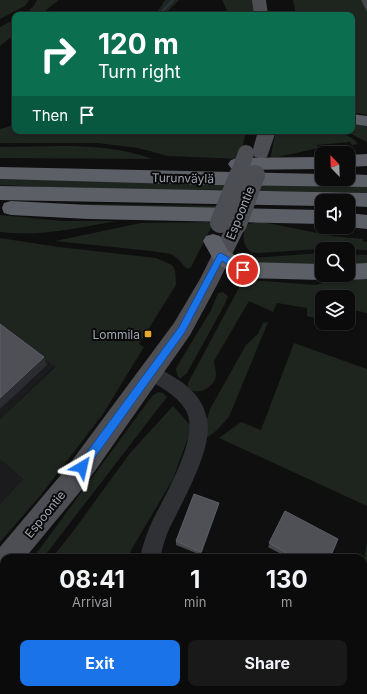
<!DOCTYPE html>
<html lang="en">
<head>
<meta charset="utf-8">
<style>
	:root { --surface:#0b0b0c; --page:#19191a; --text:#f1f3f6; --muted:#9a9b9d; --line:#2b2b2d; --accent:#1a73e8 }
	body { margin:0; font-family:Inter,sans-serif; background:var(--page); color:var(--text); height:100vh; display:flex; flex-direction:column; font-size:15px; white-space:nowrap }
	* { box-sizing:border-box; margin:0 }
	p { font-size:13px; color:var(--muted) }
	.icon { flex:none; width:22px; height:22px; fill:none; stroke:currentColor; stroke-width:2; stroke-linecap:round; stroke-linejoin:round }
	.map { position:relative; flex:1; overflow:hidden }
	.drawer { position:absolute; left:0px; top:554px; width:367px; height:140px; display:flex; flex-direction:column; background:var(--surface); border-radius:12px 12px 0 0; box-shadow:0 1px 3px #0004,0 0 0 1px var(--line) }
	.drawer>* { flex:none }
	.guide { position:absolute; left:12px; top:12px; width:343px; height:122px; border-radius:8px; box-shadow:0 1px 3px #0004,0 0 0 1px var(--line); background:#0b6e4f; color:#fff; overflow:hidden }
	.needle { width:26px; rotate:337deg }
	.controls { position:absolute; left:315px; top:146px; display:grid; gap:8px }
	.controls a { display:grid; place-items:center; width:40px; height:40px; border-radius:8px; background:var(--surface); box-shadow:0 1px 3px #0004,0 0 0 1px var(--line); font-size:20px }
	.pin { position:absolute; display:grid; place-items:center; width:34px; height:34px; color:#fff; margin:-17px; border:2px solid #fff; border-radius:50%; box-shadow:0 1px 4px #0007 }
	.me { position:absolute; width:44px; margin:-22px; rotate:36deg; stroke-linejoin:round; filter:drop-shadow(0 0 3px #0008) }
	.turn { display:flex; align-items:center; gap:14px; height:84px; padding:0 20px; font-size:18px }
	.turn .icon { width:52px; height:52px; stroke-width:2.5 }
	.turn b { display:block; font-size:28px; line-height:34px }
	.then { display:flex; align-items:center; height:38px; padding:0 20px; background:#0003; gap:8px; font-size:15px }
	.eta { display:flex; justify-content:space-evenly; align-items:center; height:68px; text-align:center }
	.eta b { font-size:24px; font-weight:700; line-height:28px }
	.primary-button { display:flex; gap:8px; margin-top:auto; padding:8px 20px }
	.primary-button a { flex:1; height:46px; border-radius:8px; background:var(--accent); color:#fff; font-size:16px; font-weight:700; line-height:46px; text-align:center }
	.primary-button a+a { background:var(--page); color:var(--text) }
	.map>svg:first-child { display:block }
</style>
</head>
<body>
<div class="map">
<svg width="367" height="694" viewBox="0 0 367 694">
	<rect width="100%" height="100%" fill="#0f0f10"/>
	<!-- built -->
	<path fill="#1b1b1d" d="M0,324L55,366L0,419Z
		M0,459L23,479L0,504Z"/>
	<!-- green -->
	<path fill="#1e241e" d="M0,0H29L25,6L0,19Z
		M37,0H59L40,15H24L33,7Z
		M165,0H179L164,15H152L158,11Z
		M222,0H254L256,15H229Z
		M293,0H361L367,12V115L352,112V15H296Z
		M15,19V34L0,46V27Z
		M352,123L367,125V142L351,134L340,131H352Z
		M15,125V131H246L240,159L168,156L138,148L97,143H0V129Z
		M276,131C295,131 347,126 358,144L352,145L350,142L317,145L318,148L270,159Z
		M0,147C50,147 104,141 152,159L0,158Z
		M0,179L231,184L229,190L68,188L0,185Z
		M262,185L367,186V193L260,191Z
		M84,204L222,206L221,209L83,206Z
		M0,215L63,221H116C76,228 41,237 0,232Z
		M258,221L332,236L363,239V241L367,242V250L318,249L260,253C257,253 253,253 251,252C242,247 241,229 249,224C251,223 255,222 258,221Z
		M214,222L191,267L188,269L185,267L178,259L171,254L151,251L55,241L141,223Z
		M0,238L59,247L156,258L172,265L175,270L176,285L139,344L144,347L103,414L40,496L0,542V504L23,479L0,459V419L55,367L0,324Z
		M322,253V265L280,264L249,262L252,258Z
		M348,254L367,255V264H348Z
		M367,276V313L353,310L348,323V297H322V320L307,316V308L277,303L273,312L249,301L214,361C214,365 216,370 216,374C216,387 197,397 188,388V383L242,282L251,280L315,285L339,279Z
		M223,292L228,296L225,304L187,373L180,379L177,375L176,368L211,310L218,293Z
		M268,322L229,417L216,431L208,437L205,436L204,429L210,409L246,345L258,334L263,323Z
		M294,343L367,369V506L219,438L241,422L261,430Z
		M158,392L163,393L167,397L43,558H33L152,396Z
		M173,406L192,427L173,479L130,552L131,558H52L74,530L130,453Z
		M367,543V615C359,593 362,566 367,543Z
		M4,615V690H57L55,694H0V620Z
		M63,690H145L146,694H68Z"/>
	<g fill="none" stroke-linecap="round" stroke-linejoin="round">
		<!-- stream -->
		<path stroke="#293138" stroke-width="3" d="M159,15L173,0"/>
		<!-- minor -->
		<path fill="#303135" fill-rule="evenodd" d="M150,364C160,368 168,374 177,379C193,389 203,401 207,419C214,450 179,506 167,534C164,542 162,550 160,558H140C142,547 146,536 150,526C162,500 203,435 185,409C176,394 158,386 144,377L141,372L144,367Z
			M138,690H162V694H138Z"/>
		<!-- primary -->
		<path fill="#4c4e54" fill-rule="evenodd" d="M252,0H266L268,15H254Z
			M258,131H276L267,157L261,159L255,157L252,153Z
			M237,217L244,219L247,224L218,283L190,335L83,488L25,558H4V570L0,568V547L65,470L174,323L200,279L230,219Z"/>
		<!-- motorway -->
		<path fill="#5c5f66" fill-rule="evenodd" d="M352,114L367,116V126L352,124Z
			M367,154V166L348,167V155Z
			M322,157V169L237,170L231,168L228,164L231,160L237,158Z
			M0,167L322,174V179H348V174L367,175V187L213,185L0,179Z
			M0,186L367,193V207L348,206V201H322V206L0,200Z
			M11,201L89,205L322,210V224L89,219L11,215L4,213L2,208L4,203Z
			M348,213L367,215V229L348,227Z
			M213,234L220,236L228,251L247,262L322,264V275H331L329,278L322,280L243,278L236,276L214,261L203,241L206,236Z
			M367,263V279L348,280L341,278L339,275H348V264Z"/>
		<!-- primary-bridge-far1 -->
		<path stroke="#4c4e54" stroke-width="16" d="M238,176L246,153
			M254,176L255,174"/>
		<!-- primary-bridge -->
		<path stroke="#4c4e54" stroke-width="20" d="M220,223L239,175
			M237,224L255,175"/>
	</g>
	<!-- wall -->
	<path fill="#45464b" d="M361,0H367V12Z
		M219,503L218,507L201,555L176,545V541Z
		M285,511L330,558H281L283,555L268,547Z"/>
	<!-- shaded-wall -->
	<path fill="#2b2c2f" d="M44,357L47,365L0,409V398Z
		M219,503L218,507L201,555V552Z
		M60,690H63L68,694H65Z"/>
	<!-- building -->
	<path fill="#4f5056" stroke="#5b5e64" d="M0,324L44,357L0,398Z
		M194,494L219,503L201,552L176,541Z
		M285,511L338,539L330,558H282L285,552L269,543Z
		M53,690H60L65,694H50Z
		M168,690H236L244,694H167Z"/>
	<!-- route -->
	<path fill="#1a73e8" stroke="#114b97" d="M221,253L246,267L247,270L246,272H240L222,261L185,332L86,470L82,472L79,470L77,467L79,463L179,327L218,254Z"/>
	<!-- markers -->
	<rect fill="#eaaa2d" stroke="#0a0a0b" stroke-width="1.5" x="144" y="330" width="8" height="8" rx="2"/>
	<g text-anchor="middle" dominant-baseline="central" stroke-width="4" stroke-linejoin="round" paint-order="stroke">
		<!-- street labels -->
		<g font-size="12" fill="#a0a5b1" stroke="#0a0a0b">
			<text transform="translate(183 178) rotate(1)">Turunväylä</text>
			<text transform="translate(240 213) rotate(-68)">Espoontie</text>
			<text transform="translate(45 514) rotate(-51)">Espoontie</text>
		</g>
		<!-- poi labels -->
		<g font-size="12" fill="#a0a5b1" stroke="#0a0a0b" text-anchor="end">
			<text x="140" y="334">Lommila</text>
		</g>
	</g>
</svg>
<div class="controls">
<a><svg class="needle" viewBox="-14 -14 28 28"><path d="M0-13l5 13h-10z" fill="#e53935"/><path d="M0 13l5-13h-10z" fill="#9a9b9d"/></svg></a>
<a><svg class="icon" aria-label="sound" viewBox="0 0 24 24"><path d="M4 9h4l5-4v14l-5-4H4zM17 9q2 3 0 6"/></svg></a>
<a><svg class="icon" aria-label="search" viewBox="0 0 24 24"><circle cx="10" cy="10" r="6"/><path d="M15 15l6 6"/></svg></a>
<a><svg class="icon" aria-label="layers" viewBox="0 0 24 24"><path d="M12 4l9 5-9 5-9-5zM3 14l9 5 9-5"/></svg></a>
</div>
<div class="pin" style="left:243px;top:270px;background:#d93025"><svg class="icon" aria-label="arrive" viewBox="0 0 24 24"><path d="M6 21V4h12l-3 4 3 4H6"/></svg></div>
<svg class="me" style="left:82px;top:467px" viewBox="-20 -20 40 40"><path d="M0-17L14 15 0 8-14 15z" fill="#1a73e8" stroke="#fff" stroke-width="4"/></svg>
<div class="guide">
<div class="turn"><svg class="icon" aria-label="right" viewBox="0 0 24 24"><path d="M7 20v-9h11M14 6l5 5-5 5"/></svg><div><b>120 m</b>Turn right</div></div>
<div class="then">Then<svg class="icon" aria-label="arrive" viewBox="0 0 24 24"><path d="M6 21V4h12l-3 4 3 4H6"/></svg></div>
</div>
<section class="drawer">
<div class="eta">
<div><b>08:41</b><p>Arrival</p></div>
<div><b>1</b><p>min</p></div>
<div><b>130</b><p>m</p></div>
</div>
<div class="primary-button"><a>Exit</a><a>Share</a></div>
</section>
</div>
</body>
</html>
